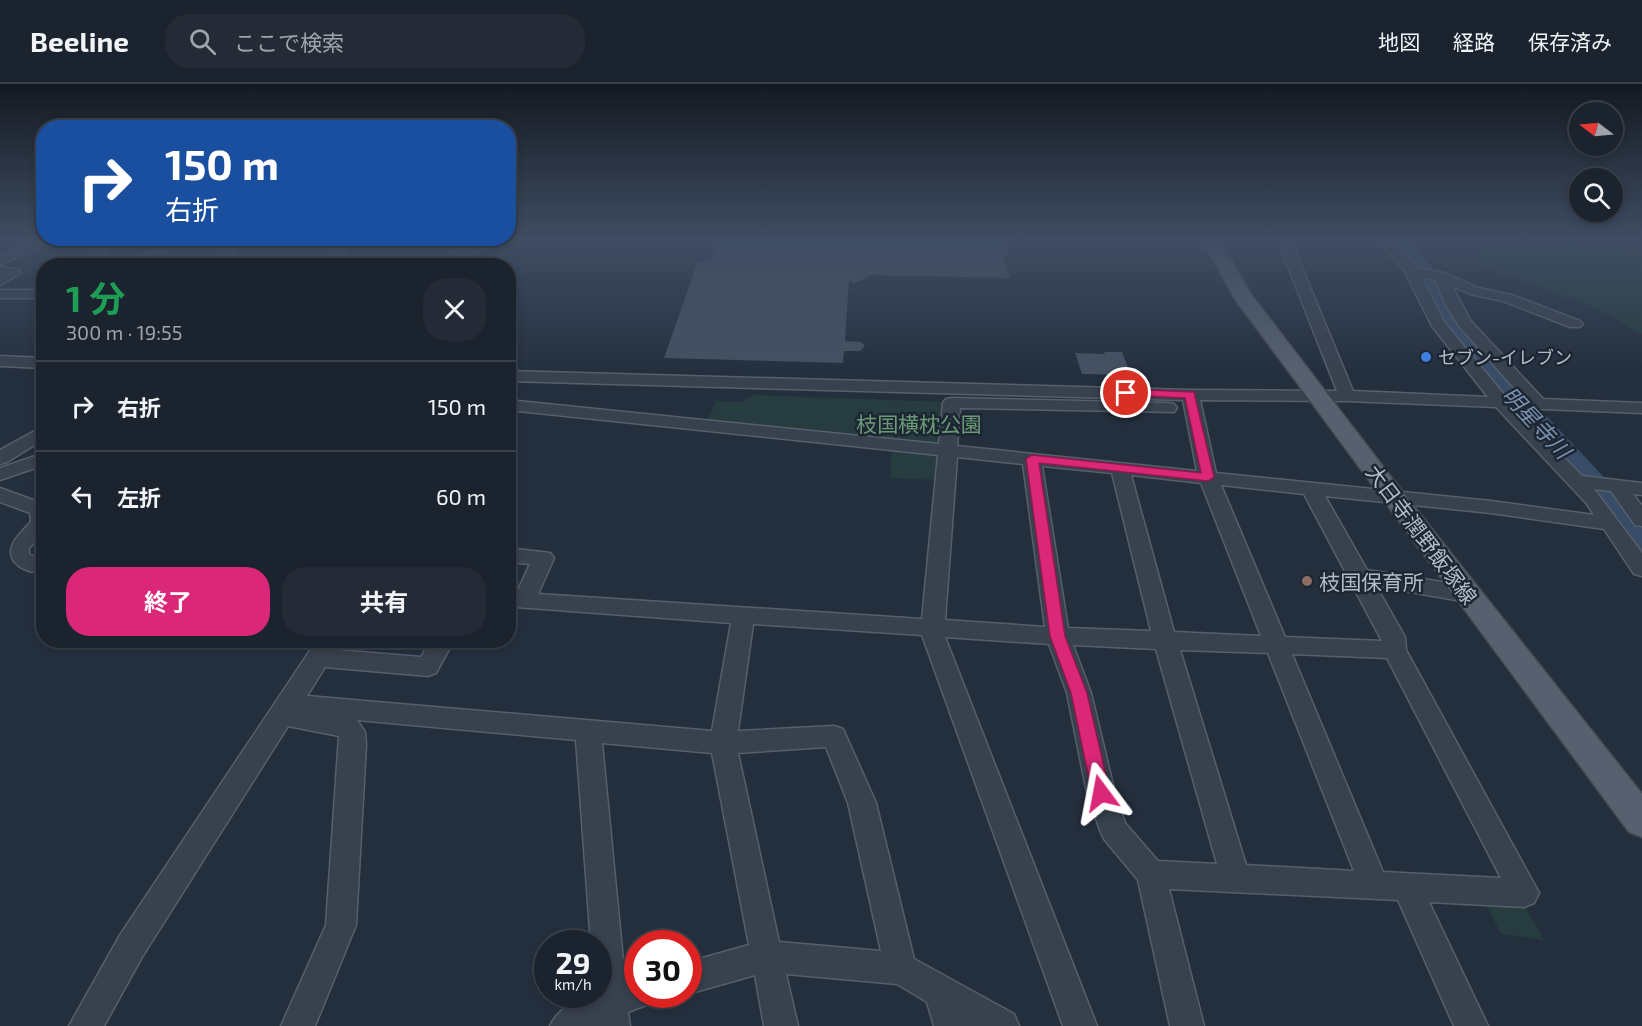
<!DOCTYPE html>
<html lang="ja">
<head>
<meta charset="utf-8">
<style>
	:root { --surface:#1b232e; --page:#242b36; --text:#f1f3f6; --muted:#a0a4aa; --line:#39404a; --accent:#db2777 }
	body { margin:0; font-family:"Exo 2","Noto Sans JP",sans-serif; background:var(--page); color:var(--text); height:100vh; display:flex; flex-direction:column; font-size:22px; white-space:nowrap }
	* { box-sizing:border-box; margin:0 }
	p { font-size:20px; color:var(--muted) }
	.icon { flex:none; width:33px; height:33px; fill:none; stroke:currentColor; stroke-width:2; stroke-linecap:round; stroke-linejoin:round }
	.map { position:relative; flex:1; overflow:hidden }
	.details { position:absolute; left:36px; top:174px; width:480px; height:390px; display:flex; flex-direction:column; background:var(--surface); border-radius:24px; box-shadow:0 3px 9px #0003,0 0 0 2px var(--line) }
	.details>* { flex:none }
	.hud { position:absolute; left:36px; top:36px; width:480px; height:126px; border-radius:24px; box-shadow:0 3px 9px #0003,0 0 0 2px var(--line); background:#1a4fa0; color:#fff; overflow:hidden }
	.needle { width:39px; rotate:286deg }
	.buttons { position:absolute; left:1569px; top:18px; display:grid; gap:12px }
	.buttons a { display:grid; place-items:center; width:54px; height:54px; border-radius:50%; background:var(--surface); box-shadow:0 3px 9px #0003,0 0 0 2px var(--line); font-size:30px }
	.speed { position:absolute; left:534px; top:846px; display:flex; gap:12px; font-size:30px; font-weight:700; text-align:center }
	.speed>* { display:grid; place-content:center; width:78px; height:78px; border-radius:50%; background:var(--surface); box-shadow:0 3px 9px #0003,0 0 0 2px var(--line); line-height:1 }
	.speed small { font-size:15px; font-weight:400 }
	.speed .limit { border:9px solid #d22; background:#fff; color:#111 }
	.pin { position:absolute; display:grid; place-items:center; width:51px; height:51px; color:#fff; margin:-26px; border:3px solid #fff; border-radius:50%; box-shadow:0 2px 6px #0007 }
	.me { position:absolute; width:66px; margin:-33px; rotate:347deg; stroke-linejoin:round; filter:drop-shadow(0 0 4px #0008) }
	.turn { display:flex; align-items:center; gap:21px; height:126px; padding:0 30px; font-size:27px }
	.turn .icon { width:78px; height:78px; stroke-width:2.5 }
	.turn b { display:block; font-size:42px; line-height:51px }
	.round { display:grid; place-items:center; flex:none; width:63px; height:63px; border-radius:24px; background:var(--page) }
	.overview { display:flex; align-items:center; justify-content:space-between; height:102px; padding:0 30px }
	h1 { font-size:36px; font-weight:700; line-height:45px; color:#1e9e55 }
	.primary-button { display:flex; gap:12px; margin-top:auto; padding:12px 30px }
	.primary-button a { flex:1; height:69px; border-radius:24px; background:var(--accent); color:#fff; font-size:24px; font-weight:700; line-height:69px; text-align:center }
	.primary-button a+a { background:var(--page); color:var(--text) }
	ul { padding:0; list-style:none }
	li { display:flex; align-items:center; gap:18px; height:90px; padding:0 30px; border-top:2px solid var(--line) }
	li div { flex:1 }
	li b { display:block; font-size:22px }
	li em { font-style:normal }
	header { display:flex; align-items:center; gap:36px; box-sizing:border-box; height:84px; padding:0 30px; background:var(--surface); border-bottom:2px solid var(--line) }
	header strong { font-size:28px }
	nav { display:flex; gap:33px; margin-inline-start:auto; font-size:21px }
	.search { width:420px; height:54px; background:var(--page); display:flex; align-items:center; gap:15px; box-sizing:border-box; padding:0 21px; border-radius:24px; color:var(--muted); font-size:22px }
	.map>svg:first-child { display:block }
</style>
</head>
<body>
<header>
<strong>Beeline</strong>
<div class="search"><svg class="icon" aria-label="search" viewBox="0 0 24 24"><circle cx="10" cy="10" r="6"/><path d="M15 15l6 6"/></svg>ここで検索</div>
<nav><a>地図</a><a>経路</a><a>保存済み</a></nav>
</header>
<div class="map">
<svg width="1642" height="942" viewBox="0 0 1642 942">
	<rect width="100%" height="100%" fill="#242f3e"/>
	<!-- green -->
	<path fill="#263c3f" d="M1568,157L1623,163L1642,175V250L1598,225L1479,180L1481,162L1549,164Z
		M754,311L947,318L944,361L706,338L716,317L741,318Z
		M892,366L934,372L938,376L936,396L890,394Z
		M1484,817L1523,819L1544,856L1501,850Z"/>
	<!-- water -->
	<path fill="#394c67" d="M164,164L170,167L165,172V181H126L143,167Z"/>
	<g fill="none" stroke-linecap="round" stroke-linejoin="round">
		<!-- river -->
		<path fill="#394c67" fill-rule="evenodd" d="M1384,157H1408C1416,166 1426,174 1433,184C1446,203 1452,225 1467,243C1522,311 1586,370 1642,436V471L1629,467L1577,401L1518,338L1449,255L1428,226L1412,188Z"/>
	</g>
	<!-- building -->
	<path fill="#455162" d="M717,157H1006L1009,170H1003L1010,194L865,191L869,193L854,199L849,197L845,257L861,258L865,262L860,267H844L843,279L664,274L698,177H711Z
		M1104,268H1122L1131,291L1082,290L1075,269L1105,270Z"/>
	<g fill="none" stroke-linecap="round" stroke-linejoin="round">
		<defs>
			<path id="minor" d="M33,157H51L0,181V172Z
				M99,157H112L100,177L112,182H87L85,179Z
				M226,157H239L231,177L217,182H196L220,171Z
				M341,157H354L344,169L339,182H325L331,168Z
				M438,157H452L461,164L485,157H507L468,170L480,182H465Z
				M1278,157H1291L1353,307L1488,313L1432,242L1404,186L1378,157H1392L1418,185L1445,189L1479,204L1512,211L1580,237L1583,240L1580,243H1570L1503,217L1470,210L1452,202L1470,236L1543,315L1642,319V329L1516,324L1582,392L1642,399V411L1633,410L1642,422V442L1635,441L1611,407L1594,405L1642,469V492L1634,490L1604,445L1491,429L1325,412L1367,486L1467,502L1475,505L1478,510L1475,515L1467,518L1376,502L1405,553L1406,566L1539,809L1534,819L1524,823L1429,818L1488,942H1454L1398,816L1169,805L1204,942H1170L1138,796L1104,755L1100,746L1087,709L1067,609L1049,560L945,553L1097,942H1063L922,551L753,540L738,647L834,642L843,645L876,719L914,875L1014,930L1019,942H934L927,918L897,900L786,890L798,942H764L755,891L688,910V878L749,861L712,669L602,659L625,897L638,893V910H653L649,920L628,928L630,942H550C557,926 581,910 598,910V860H591L576,656L357,636L365,648L366,661L356,841L315,942H281L326,841L339,652L288,642L142,873L104,942H69L120,851L317,556H341L336,566L421,573L431,556H454L436,589L428,592L325,583L307,612L712,647L731,539L516,523L513,517L530,480L508,478V464L550,469L554,474L538,510L922,535L938,371L508,326V316L939,360L943,319L946,315L952,314L1168,319L1174,320L1177,324L1174,328L960,324L957,362L1197,387L1183,316L508,297V287L1190,306L1337,307ZM1422,194L1435,196L1447,223L1459,242L1523,314L1506,313L1444,238ZM1200,316L1347,317L1496,323L1587,420L1594,431L1491,417L1216,389ZM957,373L1023,380L1045,543L945,536ZM1042,382L1112,389L1151,547L1068,544ZM1131,391L1201,399L1261,552L1174,548ZM1221,401L1304,410L1382,557L1285,553ZM1073,561L1156,565L1217,780L1158,777L1125,739L1115,709L1091,609ZM1180,566L1268,569L1354,787L1246,781ZM1292,570L1387,574L1501,794L1383,788ZM826,663L848,719L881,867L779,858L738,669Z
				M0,183L19,186L21,189L0,201Z
				M0,206H44V214H0Z
				M0,272L44,274V284L0,282Z
				M44,342V355L7,378L0,380V366Z
				M44,369V381L0,396V384Z
				M0,404L44,420V449L29,464V470L37,474L44,473V487C34,489 29,488 20,483C0,468 17,452 31,438L30,429L0,418Z"/>
			<path id="major" d="M1203,157H1220L1250,209L1401,406L1642,710V753L1629,748L1235,215Z"/>
		</defs>
		<!-- minor casing -->
		<use href="#minor" stroke="#565f6c" stroke-width="3"/>
		<!-- major casing -->
		<use href="#major" stroke="#414a57" stroke-width="3"/>
		<!-- minor -->
		<use href="#minor" fill="#38414e" fill-rule="evenodd"/>
		<!-- major -->
		<use href="#major" fill="#56606e" fill-rule="evenodd"/>
	</g>
	<!-- sky -->
	<linearGradient id="sky" x2="0" y2="1"><stop stop-color="#141a22"/><stop offset="0.54" stop-color="#3f4d63"/><stop offset="1" stop-color="#3f4d63" stop-opacity="0"/></linearGradient>
	<rect width="1642" height="289" fill="url(#sky)"/>
	<!-- route -->
	<path fill="#db2777" stroke="#8e194d" stroke-width="1.5" d="M1126,305L1194,308L1214,393L1208,397L1039,379L1065,552L1087,609L1110,709L1107,714L1101,716L1095,714L1092,709L1071,609L1050,552L1026,375L1032,371L1201,389L1185,314L1122,311L1121,309Z"/>
	<!-- markers -->
	<circle fill="#3f7fe0" stroke="#1d2633" stroke-width="2" cx="1426" cy="273" r="6"/>
	<circle fill="#8d6e63" stroke="#1d2633" stroke-width="2" cx="1307" cy="497" r="6"/>
	<g text-anchor="middle" dominant-baseline="central" stroke-width="5" stroke-linejoin="round" paint-order="stroke">
		<!-- far-poi labels -->
		<g font-size="18" fill="#b4bcc9" stroke="#1d2633" text-anchor="start">
			<text x="1438" y="273">セブン-イレブン</text>
		</g>
		<!-- park labels -->
		<g font-size="21" fill="#6b9a76" stroke="#1d2633">
			<text x="919" y="339">枝国横枕公園</text>
		</g>
		<!-- street labels -->
		<g font-size="21" fill="#b4bcc9" stroke="#1d2633">
			<text transform="translate(1422 450) rotate(53)">大日寺潤野飯塚線</text>
		</g>
		<!-- poi labels -->
		<g font-size="21" fill="#b4bcc9" stroke="#1d2633" text-anchor="start">
			<text x="1319" y="497">枝国保育所</text>
		</g>
		<!-- water labels -->
		<g font-size="22" font-style="italic" fill="#7c92b1" stroke="#1d2633">
			<text transform="translate(1537 338) rotate(47)">明星寺川</text>
		</g>
	</g>
</svg>
<div class="buttons">
<a><svg class="needle" viewBox="-14 -14 28 28"><path d="M0-13l5 13h-10z" fill="#e53935"/><path d="M0 13l5-13h-10z" fill="#a0a4aa"/></svg></a>
<a><svg class="icon" aria-label="search" viewBox="0 0 24 24"><circle cx="10" cy="10" r="6"/><path d="M15 15l6 6"/></svg></a>
</div>
<div class="speed"><div>29<small>km/h</small></div><div class="limit">30</div></div>
<div class="pin" style="left:1126px;top:309px;background:#d93025"><svg class="icon" aria-label="arrive" viewBox="0 0 24 24"><path d="M6 21V4h12l-3 4 3 4H6"/></svg></div>
<svg class="me" style="left:1101px;top:709px" viewBox="-20 -20 40 40"><path d="M0-17L14 15 0 8-14 15z" fill="#db2777" stroke="#fff" stroke-width="4"/></svg>
<div class="hud">
<div class="turn"><svg class="icon" aria-label="right" viewBox="0 0 24 24"><path d="M7 20v-9h11M14 6l5 5-5 5"/></svg><div><b>150 m</b>右折</div></div>
</div>
<section class="details">
<div class="overview"><div><h1>1 分</h1><p>300 m · 19:55</p></div><a class="round"><svg class="icon" aria-label="close" viewBox="0 0 24 24"><path d="M6 6l12 12M18 6L6 18"/></svg></a></div>
<ul>
<li><svg class="icon" aria-label="right" viewBox="0 0 24 24"><path d="M7 20v-9h11M14 6l5 5-5 5"/></svg><div><b>右折</b></div><em>150 m</em></li>
<li><svg class="icon" aria-label="left" viewBox="0 0 24 24"><path d="M17 20v-9H6M10 6l-5 5 5 5"/></svg><div><b>左折</b></div><em>60 m</em></li>
</ul>
<div class="primary-button"><a>終了</a><a>共有</a></div>
</section>
</div>
</body>
</html>
